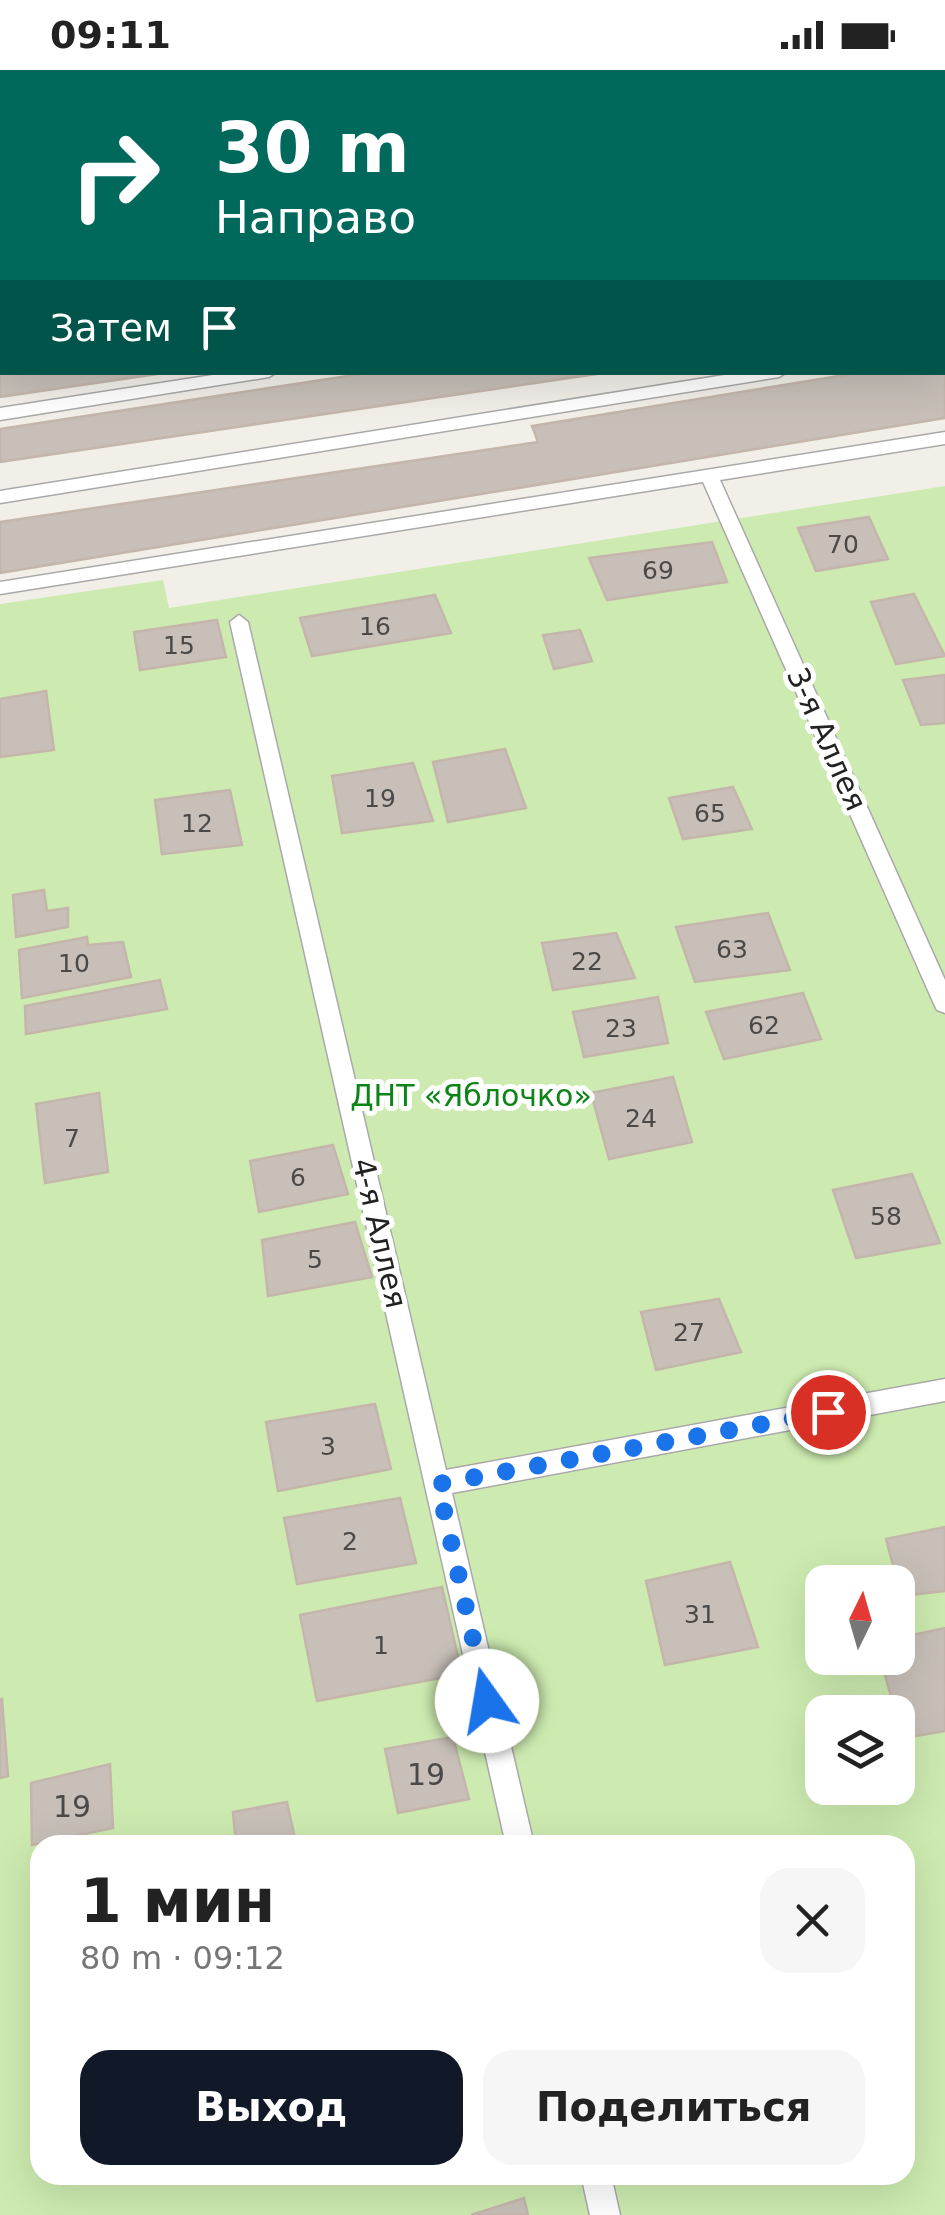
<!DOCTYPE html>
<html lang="ru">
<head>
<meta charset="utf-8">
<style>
	:root { --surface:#fff; --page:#f6f6f6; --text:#222; --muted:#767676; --accent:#111827 }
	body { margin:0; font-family:"DejaVu Sans",sans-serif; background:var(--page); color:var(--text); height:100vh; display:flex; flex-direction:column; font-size:38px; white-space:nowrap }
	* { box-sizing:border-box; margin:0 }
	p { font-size:32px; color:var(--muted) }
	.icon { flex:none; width:55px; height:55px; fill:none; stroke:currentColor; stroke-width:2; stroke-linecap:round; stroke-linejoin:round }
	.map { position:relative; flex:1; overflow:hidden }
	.side { position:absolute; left:30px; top:1765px; width:885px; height:350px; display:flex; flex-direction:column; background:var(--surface); border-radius:30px; box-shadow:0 10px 40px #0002 }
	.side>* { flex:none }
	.hud { position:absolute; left:0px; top:0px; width:945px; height:305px; box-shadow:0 10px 40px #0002; background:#00695c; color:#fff; overflow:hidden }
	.needle { width:65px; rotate:5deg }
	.tools { position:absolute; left:805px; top:1495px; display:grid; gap:20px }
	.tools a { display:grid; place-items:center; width:110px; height:110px; border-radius:20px; background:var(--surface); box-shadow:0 10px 40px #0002; font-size:50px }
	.pin { position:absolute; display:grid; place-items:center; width:85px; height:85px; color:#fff; margin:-42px; border:5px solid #fff; border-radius:50%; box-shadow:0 2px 10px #0007 }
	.me { position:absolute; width:110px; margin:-55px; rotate:347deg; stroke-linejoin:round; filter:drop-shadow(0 0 8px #0008) }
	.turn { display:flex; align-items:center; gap:35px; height:210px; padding:0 50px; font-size:45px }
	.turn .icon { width:130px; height:130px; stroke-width:2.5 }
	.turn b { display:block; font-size:70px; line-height:85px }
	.then { display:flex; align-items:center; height:95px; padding:0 50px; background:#0003; gap:20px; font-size:38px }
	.round { display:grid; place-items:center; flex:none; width:105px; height:105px; border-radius:30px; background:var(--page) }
	.overview { display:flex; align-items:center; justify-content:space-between; height:170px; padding:0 50px }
	h1 { font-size:60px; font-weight:600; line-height:75px }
	.action { display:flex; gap:20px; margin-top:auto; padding:20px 50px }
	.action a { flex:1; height:115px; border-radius:30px; background:var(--accent); color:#fff; font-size:40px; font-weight:600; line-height:115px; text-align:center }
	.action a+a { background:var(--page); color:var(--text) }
	.status { display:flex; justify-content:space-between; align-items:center; height:70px; padding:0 50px; background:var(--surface); direction:ltr }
	.status svg { height:28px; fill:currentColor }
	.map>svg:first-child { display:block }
</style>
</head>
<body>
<div class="status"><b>09:11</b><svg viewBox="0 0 49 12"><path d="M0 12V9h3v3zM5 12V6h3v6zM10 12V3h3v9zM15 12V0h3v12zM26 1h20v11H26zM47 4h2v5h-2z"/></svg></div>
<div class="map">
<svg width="945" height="2145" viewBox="0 0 945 2145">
	<rect width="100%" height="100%" fill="#f2efe9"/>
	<!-- grass -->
	<path fill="#cdebb0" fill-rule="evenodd" d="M945,416V2145H0V534L163,510L169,538ZM822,1512H898V1588H822ZM822,1642H898V1718H822ZM40,1775H905V2105H40Z"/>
	<!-- building -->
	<path fill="#c7bfb8" stroke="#c4b6ab" stroke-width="2.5" d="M263,0H511L244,2Z
		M713,0H945V5L694,2Z
		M0,277L2,302H171L0,327Z
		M945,289V348L0,503V452L538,372L532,356L863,302H942Z
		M374,302H610L0,392V359Z
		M869,447L888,489L816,501L798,458Z
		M712,472L727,512L607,530L589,488Z
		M914,524L945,586L896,594L871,532Z
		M435,525L451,563L312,586L300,548Z
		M217,550L226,587L140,600L134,562Z
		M580,560L592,591L554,599L543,565Z
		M945,605V653L921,655L903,610Z
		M46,621L54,680L0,687V629Z
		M505,679L526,738L448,752L433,692Z
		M413,693L433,751L342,763L332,706Z
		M733,717L752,759L683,769L669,728Z
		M230,720L242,775L162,784L155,730Z
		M44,820L47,841L68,838V857L16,867L13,825Z
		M768,843L790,900L695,912L676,857Z
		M616,863L635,908L553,920L542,873Z
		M87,867L88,875L123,872L131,907L22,928L19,880Z
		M160,910L167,939L26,964L25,936Z
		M803,923L821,969L724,989L706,942Z
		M658,927L668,973L584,987L573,942Z
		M673,1007L692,1072L609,1089L591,1023Z
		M99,1023L108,1102L45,1113L36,1034Z
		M333,1075L348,1124L259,1142L250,1091Z
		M912,1104L940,1173L856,1188L833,1120Z
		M355,1152L372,1207L268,1226L262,1170Z
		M719,1229L741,1282L656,1300L641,1242Z
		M375,1334L391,1399L278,1421L266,1352Z
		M400,1428L416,1493L297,1514L284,1448Z
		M945,1457V1521L901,1526L886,1469Z
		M730,1492L758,1577L665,1595L646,1511Z
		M442,1517L462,1604L317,1631L300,1545Z
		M945,1558V1661L903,1668L880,1588H898V1568Z
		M2,1629L8,1706L0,1708V1630Z
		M453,1667L469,1729L398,1743L385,1679Z
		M110,1694L113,1758L32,1775L31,1713Z
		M287,1732L296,1773L236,1775L233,1742Z
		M524,2128L528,2145H471Z"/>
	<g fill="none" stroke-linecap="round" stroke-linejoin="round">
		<defs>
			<path id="service" d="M0,13H2V21H0Z
				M942,13H945V21H942Z
				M942,67H945L942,76Z
				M2,77V87L0,88V78Z
				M942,113H945V123H942Z
				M2,145V155L0,156V146Z
				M942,194H945V204H942Z
				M2,207V217L0,218V208Z
				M0,257H2V267H0Z
				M942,271H945V281H942Z
				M232,302H277L269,307L0,350V338Z
				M743,302H787L779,307L0,433V421Z
				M945,362V374L720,410L945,910V943L937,940L934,934L703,412L0,524V512Z
				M239,545L248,552L446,1400L945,1309V1331L452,1423L534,1775H506L230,552Z
				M581,2105H611L620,2145H590Z"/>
		</defs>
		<!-- service casing -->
		<use href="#service" stroke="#a9a9a9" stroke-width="3"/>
		<!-- service -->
		<use href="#service" fill="#fff" fill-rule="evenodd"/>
	</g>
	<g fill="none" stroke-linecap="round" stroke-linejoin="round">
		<!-- route -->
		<path stroke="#1a73e8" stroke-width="18" stroke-dasharray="0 32.4" d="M487,1631L438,1414L828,1342"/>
	</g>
	<g text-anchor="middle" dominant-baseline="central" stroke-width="10" stroke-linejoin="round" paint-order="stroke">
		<!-- number labels -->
		<g font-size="25" fill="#4b4948">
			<text x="843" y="474">70</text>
			<text x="658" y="500">69</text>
			<text x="375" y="556">16</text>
			<text x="179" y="575">15</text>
			<text x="380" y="728">19</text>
			<text x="710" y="743">65</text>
			<text x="197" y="753">12</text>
			<text x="732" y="879">63</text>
			<text x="587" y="891">22</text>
			<text x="74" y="893">10</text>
			<text x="764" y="955">62</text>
			<text x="621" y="958">23</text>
			<text x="641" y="1048">24</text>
			<text x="72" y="1068">7</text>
			<text x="298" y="1107">6</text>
			<text x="886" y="1146">58</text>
			<text x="315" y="1189">5</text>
			<text x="689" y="1262">27</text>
			<text x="328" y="1376">3</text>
			<text x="350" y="1471">2</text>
			<text x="700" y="1544">31</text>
			<text x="381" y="1575">1</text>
		</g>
		<!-- street labels -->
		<g font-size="30" fill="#222" stroke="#fff">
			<text transform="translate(827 669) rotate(66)">3-я Аллея</text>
			<text transform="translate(380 1163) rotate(77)">4-я Аллея</text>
		</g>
		<!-- park labels -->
		<g font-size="30" fill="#0c8416" stroke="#fff">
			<text x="471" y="1025">ДНТ «Яблочко»</text>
		</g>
		<!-- near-number labels -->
		<g font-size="30" fill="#4b4948">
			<text x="426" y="1704">19</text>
			<text x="72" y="1736">19</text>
		</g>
	</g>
</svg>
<div class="tools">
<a><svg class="needle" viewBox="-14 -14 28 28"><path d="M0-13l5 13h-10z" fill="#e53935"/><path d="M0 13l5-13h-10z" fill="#767676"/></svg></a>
<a><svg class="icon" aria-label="layers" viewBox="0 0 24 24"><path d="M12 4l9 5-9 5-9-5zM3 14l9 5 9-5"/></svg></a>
</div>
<div class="pin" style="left:828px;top:1342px;background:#d93025"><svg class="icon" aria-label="arrive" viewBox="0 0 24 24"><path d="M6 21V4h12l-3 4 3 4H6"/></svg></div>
<svg class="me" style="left:487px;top:1631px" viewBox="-20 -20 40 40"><circle r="19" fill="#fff"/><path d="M0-13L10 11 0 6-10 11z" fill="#1a73e8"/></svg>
<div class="hud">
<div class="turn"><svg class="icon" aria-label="right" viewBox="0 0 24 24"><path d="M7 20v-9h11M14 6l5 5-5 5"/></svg><div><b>30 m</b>Направо</div></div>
<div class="then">Затем<svg class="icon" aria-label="arrive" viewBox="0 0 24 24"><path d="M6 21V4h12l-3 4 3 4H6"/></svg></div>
</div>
<section class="side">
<div class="overview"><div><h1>1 мин</h1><p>80 m · 09:12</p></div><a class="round"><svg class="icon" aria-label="close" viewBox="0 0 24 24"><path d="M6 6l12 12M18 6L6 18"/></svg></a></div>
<div class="action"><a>Выход</a><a>Поделиться</a></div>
</section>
</div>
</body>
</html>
